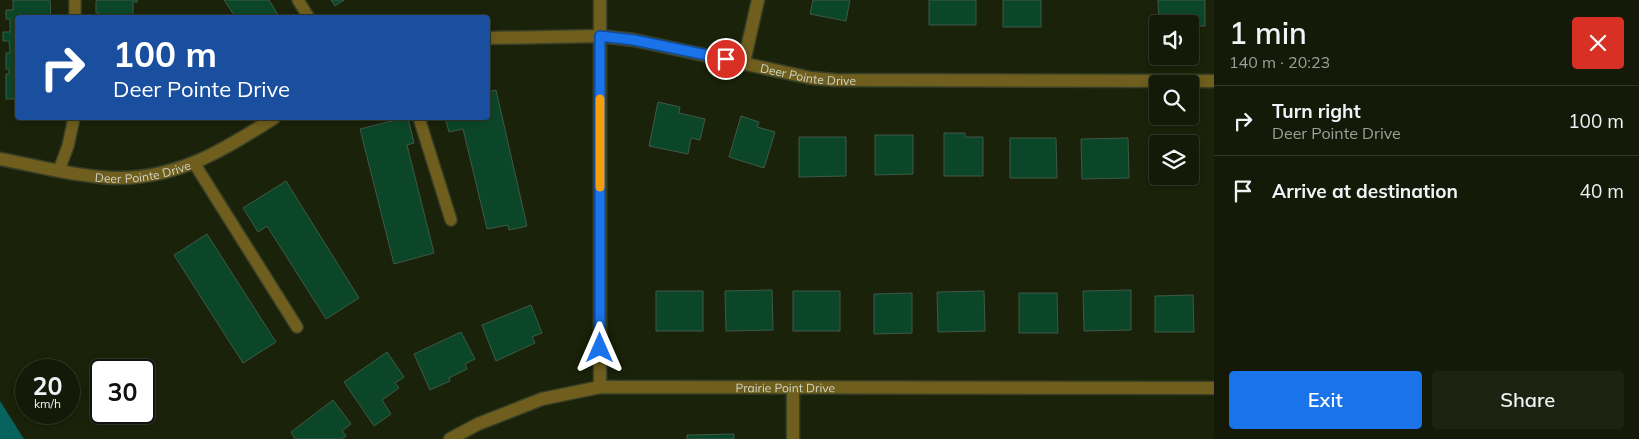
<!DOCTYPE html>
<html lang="en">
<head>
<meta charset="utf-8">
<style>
	:root { --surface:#141a07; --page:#1d2311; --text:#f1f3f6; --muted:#9da19b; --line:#333828; --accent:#1a73e8 }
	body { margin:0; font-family:Mulish,sans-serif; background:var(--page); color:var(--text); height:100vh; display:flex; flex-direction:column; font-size:19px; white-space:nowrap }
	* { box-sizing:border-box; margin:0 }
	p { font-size:16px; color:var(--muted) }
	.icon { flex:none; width:28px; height:28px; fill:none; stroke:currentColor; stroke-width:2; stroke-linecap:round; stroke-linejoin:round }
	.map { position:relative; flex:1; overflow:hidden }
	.sheet { display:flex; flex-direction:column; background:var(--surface); width:425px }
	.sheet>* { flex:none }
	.guide { position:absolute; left:15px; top:15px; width:475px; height:105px; border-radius:5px; box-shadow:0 2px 8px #0003,0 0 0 1px var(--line); background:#1a4fa0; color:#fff; overflow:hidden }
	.buttons { position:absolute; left:1149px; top:15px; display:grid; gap:10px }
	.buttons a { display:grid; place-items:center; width:50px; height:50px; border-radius:5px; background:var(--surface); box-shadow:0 2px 8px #0003,0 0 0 1px var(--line); font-size:25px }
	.speed { position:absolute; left:15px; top:359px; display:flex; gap:10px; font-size:25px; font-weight:700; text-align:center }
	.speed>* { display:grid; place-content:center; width:65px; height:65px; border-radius:50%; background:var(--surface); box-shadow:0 2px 8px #0003,0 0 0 1px var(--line); line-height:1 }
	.speed small { font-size:12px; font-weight:400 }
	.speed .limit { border:2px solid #111; border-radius:8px; background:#fff; color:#111 }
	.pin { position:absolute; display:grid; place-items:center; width:42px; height:42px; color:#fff; margin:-21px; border:2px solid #fff; border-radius:50%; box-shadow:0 1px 5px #0007 }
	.me { position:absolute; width:55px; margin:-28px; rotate:0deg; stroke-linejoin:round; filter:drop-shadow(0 0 4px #0008) }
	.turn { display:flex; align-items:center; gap:18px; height:105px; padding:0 15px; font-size:22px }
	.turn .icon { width:65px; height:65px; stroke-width:2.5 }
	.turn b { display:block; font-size:35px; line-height:42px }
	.round { display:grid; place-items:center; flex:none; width:52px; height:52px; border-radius:5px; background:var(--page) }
	.headline { display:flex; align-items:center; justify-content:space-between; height:85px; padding:0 15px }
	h1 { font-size:30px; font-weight:600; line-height:38px }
	.action { display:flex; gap:10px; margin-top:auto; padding:10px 15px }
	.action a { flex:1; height:58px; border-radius:5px; background:var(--accent); color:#fff; font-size:20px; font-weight:600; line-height:58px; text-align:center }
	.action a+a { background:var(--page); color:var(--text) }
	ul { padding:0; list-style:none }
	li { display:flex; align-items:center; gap:15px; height:70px; padding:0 15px; border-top:1px solid var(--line) }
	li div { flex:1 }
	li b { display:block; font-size:19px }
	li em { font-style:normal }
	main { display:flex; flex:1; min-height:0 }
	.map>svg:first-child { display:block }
</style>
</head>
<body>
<main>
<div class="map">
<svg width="1214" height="439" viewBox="0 0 1214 439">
	<rect width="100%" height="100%" fill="#1a2209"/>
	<!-- water -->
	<path fill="#06635d" d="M0,401L24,439H0Z"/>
	<!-- building -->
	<path fill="#0c4629" stroke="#3e5948" d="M13,0H50L51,18H18V99H6V74H9V69H6V53H10L9,41H3V32H10V19H6V10H13Z
		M98,0H137V2H133V18H99V13H96V1Z
		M224,0H269L280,18H236Z
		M331,0H344L335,6Z
		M813,0H850L846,21L810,14Z
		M929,0H976V25H929Z
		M1003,0H1041V27H1003Z
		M1158,0H1205V26H1190V24H1159Z
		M496,90L527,226L509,230L508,225L487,229L463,129L449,132L445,118H488V92Z
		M658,102L680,107L679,113L705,119L700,140L691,138L688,154L649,146Z
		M741,116L759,122L757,127L775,132L764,168L729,157Z
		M404,118H408L414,143L407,145L434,253L394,264L360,129Z
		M944,133H965V137H983V176H944Z
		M875,135H913V174L875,175Z
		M1151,136H1198V176H1190V144H1158V176H1151Z
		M799,137H846V176L799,177Z
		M1010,138H1056L1057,178H1010Z
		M1128,138L1129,178L1082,179L1081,139Z
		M286,181L359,298L326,319L267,226L258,232L243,208Z
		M207,234L276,342L243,363L174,255Z
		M772,290L773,330L726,331L725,291Z
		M1131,290V330L1084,331L1083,291Z
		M656,291H703V331H656Z
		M793,291H840V331H793Z
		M984,291L985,331L938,332L937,292Z
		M912,293V333L874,334V294Z
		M1019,293H1057L1058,333H1019Z
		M1193,295L1194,332H1155V296Z
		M531,305L542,333L532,337L535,343L496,361L482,325Z
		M461,332L475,359L465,364L467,369L449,378L450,381L430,390L414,354Z
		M387,352L404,377L395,383L399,388L382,400L391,414L374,426L344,382Z
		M333,400L351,424L342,431L346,436L342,439H295L291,432Z
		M734,434V439H687V435Z"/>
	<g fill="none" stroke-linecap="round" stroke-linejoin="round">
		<defs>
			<path id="lane" d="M75,0V18
				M298,0L309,18
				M419,118L451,220
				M194,163L297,327
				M59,170L68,146L74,118"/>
			<g id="street">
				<path d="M600,0V387"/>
				<path id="s1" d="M488,38L600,36L634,40L811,78L835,80L1214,81"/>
				<path d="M744,62L758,0"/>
				<path id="s2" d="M0,159C38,166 82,178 120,178C181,177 225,149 274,118"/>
				<path d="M793,388V439"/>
				<path id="s3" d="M450,439L478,424L542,399L600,387L1214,388"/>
			</g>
		</defs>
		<!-- lane casing -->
		<use href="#lane" stroke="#373f27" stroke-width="14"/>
		<!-- street casing -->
		<use href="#street" stroke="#373f27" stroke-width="15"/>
		<!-- lane -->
		<use href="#lane" stroke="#6f5e1d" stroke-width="11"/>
		<!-- street -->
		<use href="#street" stroke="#6f5e1d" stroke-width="12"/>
	</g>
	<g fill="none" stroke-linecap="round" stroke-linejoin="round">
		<defs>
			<path id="route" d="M600,348V36L634,40L726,59"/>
		</defs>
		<!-- route casing -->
		<use href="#route" stroke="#114b97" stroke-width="12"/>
		<!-- route -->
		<use href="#route" stroke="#1a73e8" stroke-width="9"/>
		<!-- slow -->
		<path stroke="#f59e0b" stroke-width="9" d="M600,99V187"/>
	</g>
	<g text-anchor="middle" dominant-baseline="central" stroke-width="4" stroke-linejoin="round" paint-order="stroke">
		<!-- street labels -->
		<g font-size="12" fill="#d0d6c7" stroke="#111902">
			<text stroke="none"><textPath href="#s1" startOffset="324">Deer Pointe Drive</textPath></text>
			<text stroke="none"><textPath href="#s2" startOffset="145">Deer Pointe Drive</textPath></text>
			<text stroke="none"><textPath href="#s3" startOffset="345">Prairie Point Drive</textPath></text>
		</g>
	</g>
</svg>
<div class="buttons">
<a><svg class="icon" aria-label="sound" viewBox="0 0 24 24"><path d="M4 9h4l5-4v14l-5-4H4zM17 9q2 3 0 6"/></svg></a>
<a><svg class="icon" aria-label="search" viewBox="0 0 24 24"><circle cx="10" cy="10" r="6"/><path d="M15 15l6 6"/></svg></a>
<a><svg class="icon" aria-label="layers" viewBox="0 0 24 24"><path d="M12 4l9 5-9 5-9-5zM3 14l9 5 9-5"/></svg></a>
</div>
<div class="speed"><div>20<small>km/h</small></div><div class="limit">30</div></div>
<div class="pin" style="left:726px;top:59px;background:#d93025"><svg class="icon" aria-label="arrive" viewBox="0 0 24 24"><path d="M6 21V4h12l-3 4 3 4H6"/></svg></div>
<svg class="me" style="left:600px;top:348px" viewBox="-20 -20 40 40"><path d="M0-17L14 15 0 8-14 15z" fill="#1a73e8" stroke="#fff" stroke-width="4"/></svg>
<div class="guide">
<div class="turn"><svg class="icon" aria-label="right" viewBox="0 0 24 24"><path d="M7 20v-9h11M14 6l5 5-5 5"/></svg><div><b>100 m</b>Deer Pointe Drive</div></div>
</div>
</div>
<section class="sheet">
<div class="headline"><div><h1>1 min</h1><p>140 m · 20:23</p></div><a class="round" style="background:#d93025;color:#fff"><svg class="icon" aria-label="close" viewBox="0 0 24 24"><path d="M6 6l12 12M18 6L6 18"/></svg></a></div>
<ul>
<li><svg class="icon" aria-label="right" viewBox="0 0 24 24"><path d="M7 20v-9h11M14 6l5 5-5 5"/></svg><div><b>Turn right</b><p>Deer Pointe Drive</p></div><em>100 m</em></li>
<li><svg class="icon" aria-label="arrive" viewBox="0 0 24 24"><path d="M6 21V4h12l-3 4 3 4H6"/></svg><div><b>Arrive at destination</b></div><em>40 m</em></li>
</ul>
<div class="action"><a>Exit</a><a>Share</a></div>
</section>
</main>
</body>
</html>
